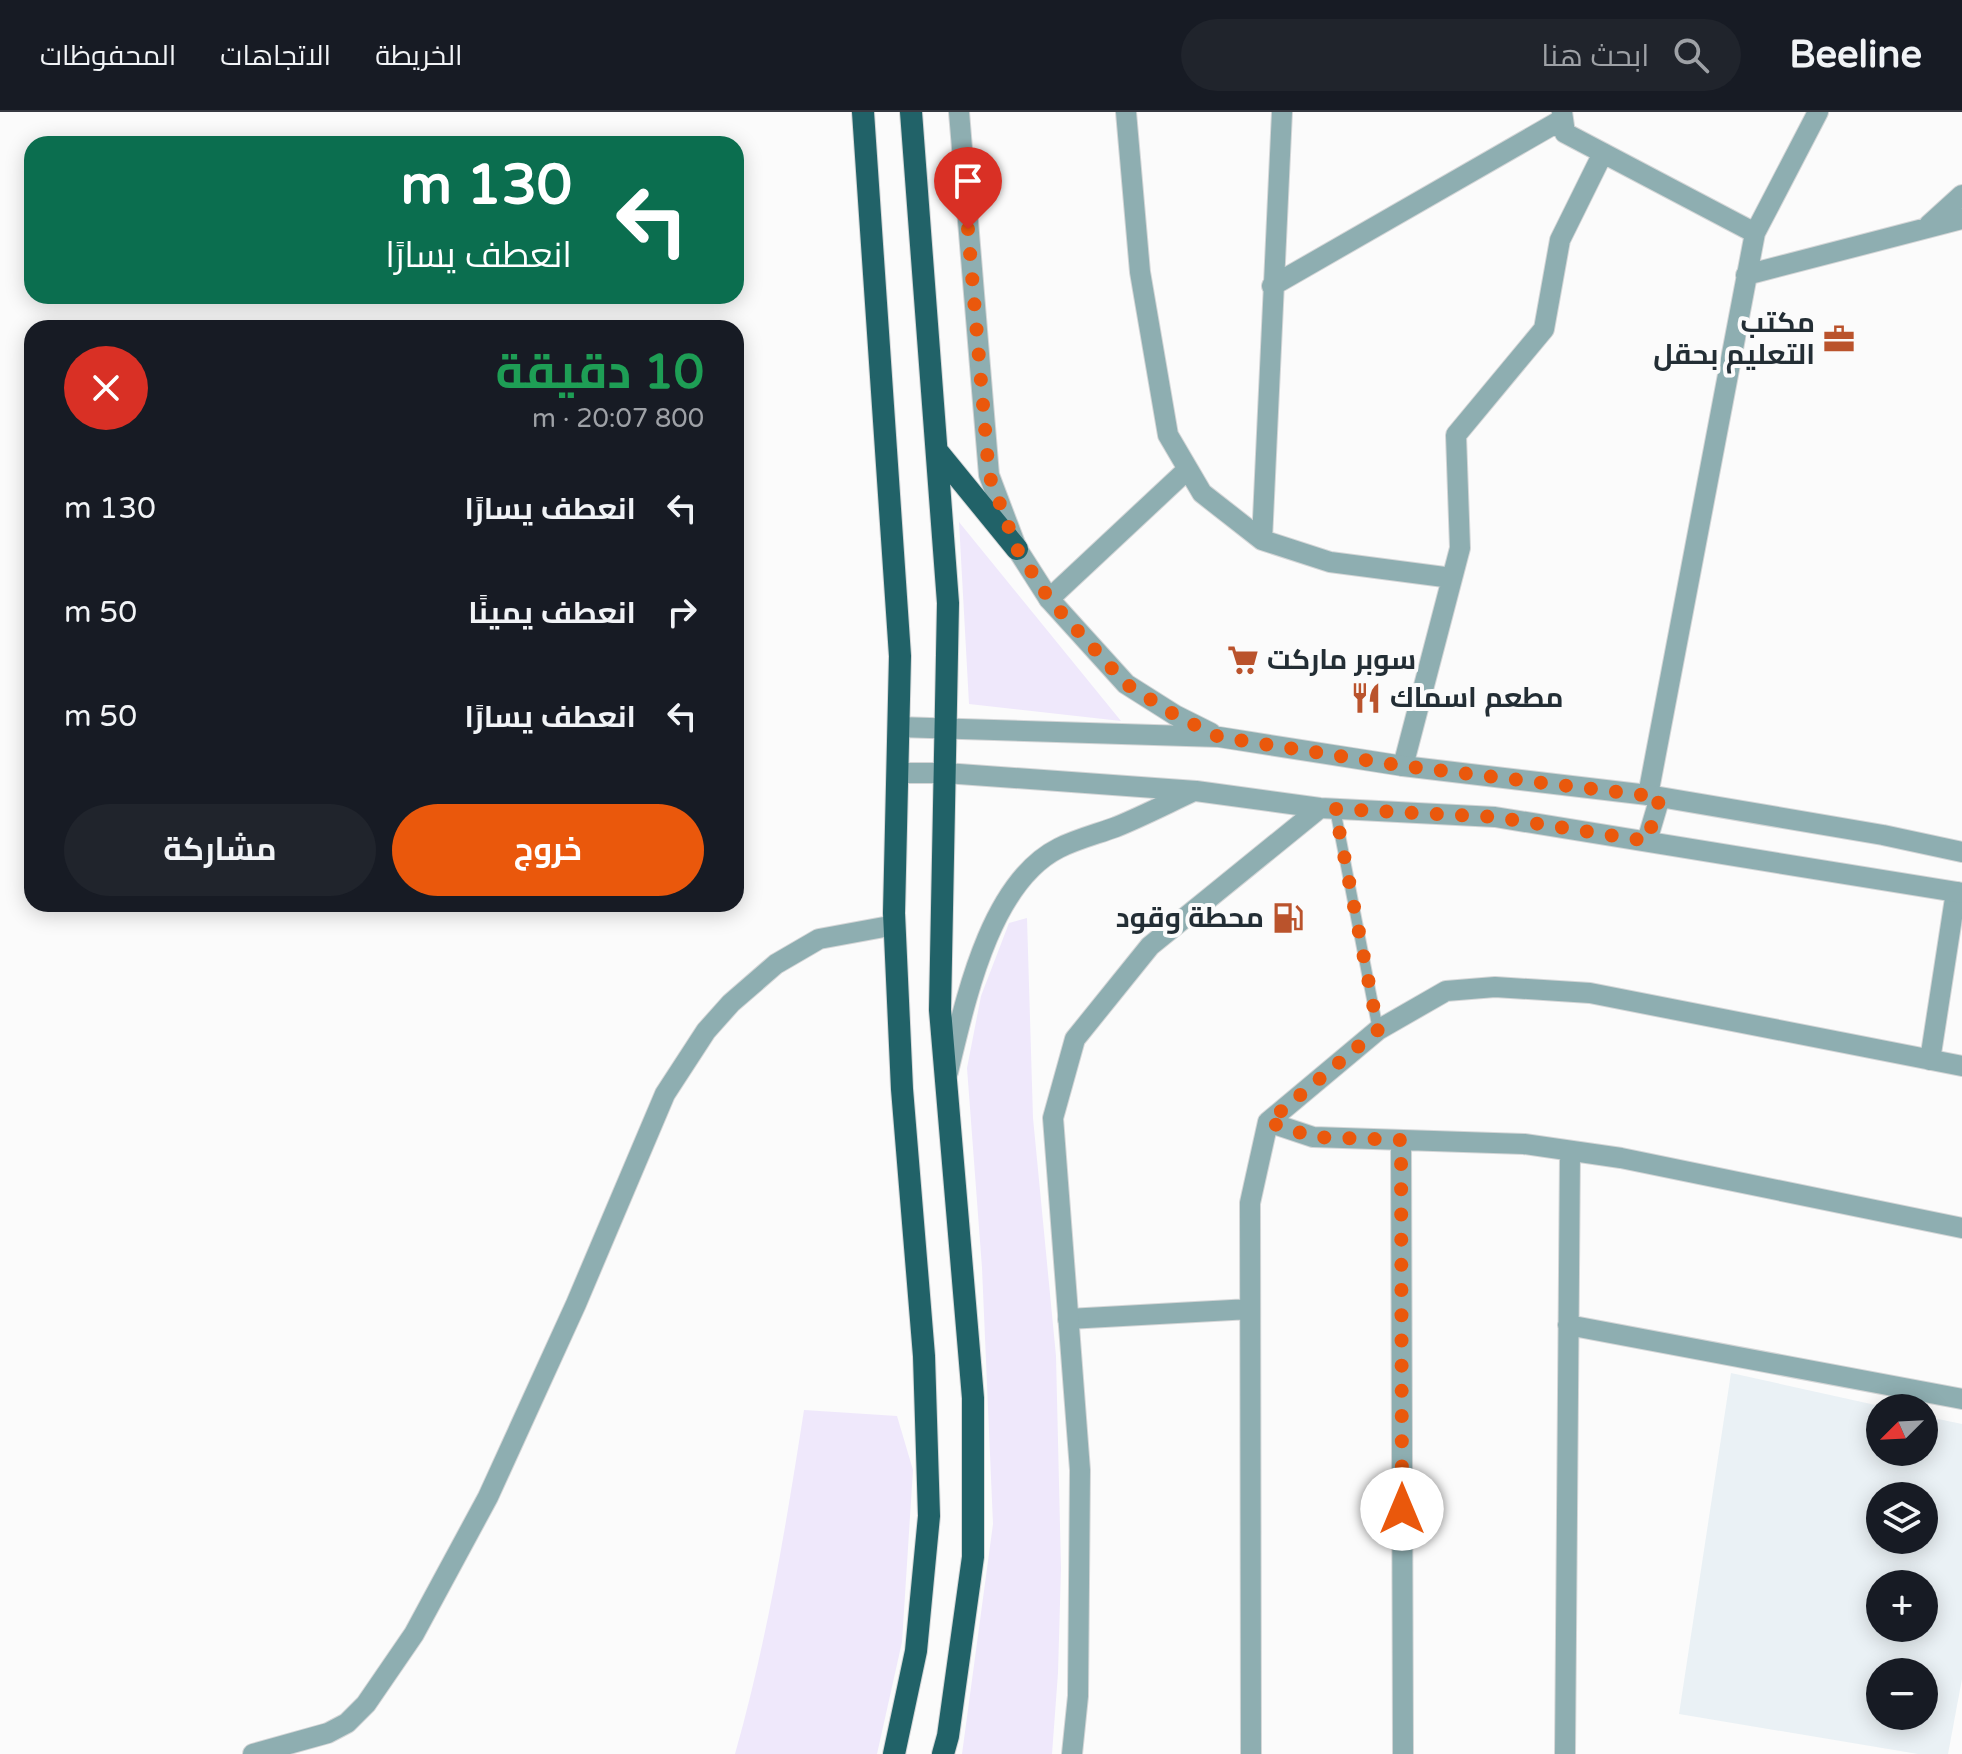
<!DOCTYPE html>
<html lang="ar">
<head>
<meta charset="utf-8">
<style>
	:root { --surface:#171b24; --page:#20242c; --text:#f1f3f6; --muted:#9ea1a6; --line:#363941; --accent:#ea580c }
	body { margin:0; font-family:"Varela Round",Cairo,sans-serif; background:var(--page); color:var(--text); direction:rtl; height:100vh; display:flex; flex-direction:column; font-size:30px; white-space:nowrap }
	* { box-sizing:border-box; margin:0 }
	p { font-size:26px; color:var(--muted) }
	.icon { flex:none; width:44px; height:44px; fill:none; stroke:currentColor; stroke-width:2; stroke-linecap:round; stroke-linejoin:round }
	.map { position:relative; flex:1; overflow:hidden; direction:ltr }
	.drawer { position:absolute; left:24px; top:208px; width:720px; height:592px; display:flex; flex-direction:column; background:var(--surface); border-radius:24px; box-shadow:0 4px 20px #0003; direction:rtl }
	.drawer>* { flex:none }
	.hud { position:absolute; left:24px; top:24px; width:720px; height:168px; border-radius:24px; box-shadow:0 4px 20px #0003; direction:rtl; background:#0b6e4f; color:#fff; overflow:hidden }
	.needle { width:52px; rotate:246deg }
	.buttons { position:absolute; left:1866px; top:1282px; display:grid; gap:16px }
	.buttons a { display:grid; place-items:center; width:72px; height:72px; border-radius:50%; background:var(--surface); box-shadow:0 4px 20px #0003; font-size:40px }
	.pin { position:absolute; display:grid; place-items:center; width:68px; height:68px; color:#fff; margin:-82px -34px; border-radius:50% 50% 50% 0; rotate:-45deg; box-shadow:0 0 8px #0007 }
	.pin .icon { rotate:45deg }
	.me { position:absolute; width:88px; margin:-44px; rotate:0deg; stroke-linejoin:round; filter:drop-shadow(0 0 6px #0008) }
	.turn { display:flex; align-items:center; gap:28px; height:168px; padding:0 40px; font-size:36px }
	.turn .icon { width:104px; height:104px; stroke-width:2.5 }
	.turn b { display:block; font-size:56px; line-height:68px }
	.round { display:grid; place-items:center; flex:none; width:84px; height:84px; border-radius:42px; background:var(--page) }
	.summary { display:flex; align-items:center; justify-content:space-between; height:136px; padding:0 40px }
	h1 { font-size:48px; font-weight:700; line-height:60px; color:#1e9e55 }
	.primary-button { display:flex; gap:16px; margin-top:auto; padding:16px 40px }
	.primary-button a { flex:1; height:92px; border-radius:48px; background:var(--accent); color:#fff; font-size:32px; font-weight:700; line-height:92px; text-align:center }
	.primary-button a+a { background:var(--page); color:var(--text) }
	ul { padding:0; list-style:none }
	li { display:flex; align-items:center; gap:24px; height:104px; padding:0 40px }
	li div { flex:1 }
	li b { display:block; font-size:30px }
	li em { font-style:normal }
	header { display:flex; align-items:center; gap:48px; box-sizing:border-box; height:112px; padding:0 40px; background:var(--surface); border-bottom:2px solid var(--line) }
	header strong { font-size:38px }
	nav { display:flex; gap:44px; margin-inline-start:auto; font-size:28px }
	.search { width:560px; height:72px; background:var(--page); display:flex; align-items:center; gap:20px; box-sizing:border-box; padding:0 28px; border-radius:44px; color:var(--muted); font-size:30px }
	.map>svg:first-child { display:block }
</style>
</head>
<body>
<header>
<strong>Beeline</strong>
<div class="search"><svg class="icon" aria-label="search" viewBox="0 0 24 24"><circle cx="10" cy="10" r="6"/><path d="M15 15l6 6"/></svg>ابحث هنا</div>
<nav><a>الخريطة</a><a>الاتجاهات</a><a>المحفوظات</a></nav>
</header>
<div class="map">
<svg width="1962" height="1642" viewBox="0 0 1962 1642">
	<rect width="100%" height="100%" fill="#fbfbfb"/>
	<!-- built -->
	<path fill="#eaf1f5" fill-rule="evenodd" d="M1731,1261L1889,1296H1880V1340H1924V1304L1962,1312V1567L1948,1642H1918L1679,1602ZM1880,1384H1924V1428H1880ZM1880,1472H1924V1516H1880ZM1880,1560H1924V1604H1880Z"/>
	<!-- green -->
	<path fill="#efe8fb" d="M959,410L1121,609L969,592Z
		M1027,806L1033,1006L1056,1244L1061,1456L1058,1561L1052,1642H962L993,1412L982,1156L967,956L981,884L1009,811Z
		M804,1298L897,1304L913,1358L902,1530L877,1642H735C767,1529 786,1414 804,1298Z"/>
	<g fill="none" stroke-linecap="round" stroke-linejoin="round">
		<defs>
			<path id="service" d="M1335,697L1378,918"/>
			<path id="minor" d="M1126,0L1140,160L1168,323L1202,381L1262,428L1330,450L1452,466
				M1562,0L1565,21L1755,121
				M1929,113L1962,83
				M1746,163L1962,107
				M1272,174L1563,7
				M1262,428L1282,0
				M1049,487L1188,357
				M1403,654L1460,436L1456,323L1544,217L1560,128L1603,41
				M1648,683L1755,121L1818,0
				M1930,948L1956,780
				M1268,1010L1313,1025L1524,1032L1621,1046L1962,1116
				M1401,1028L1403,1642
				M1068,1207L1250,1197
				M1568,1213L1962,1287
				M253,1642L328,1621L347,1611L366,1592L414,1522L488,1385L576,1192L665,982L706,919L731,891L776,852L819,827L895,813
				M1251,1642L1250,1091L1268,1010L1378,918L1446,879L1495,875L1590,881L1962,954
				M1565,1642L1570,1039"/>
			<path id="tertiary" d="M959,0L989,363L1017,437L1049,487L1126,572L1175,603L1211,621
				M898,615L1219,625L1403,654L1648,683L1883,723L1962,740
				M897,661H945L1196,679L1320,696L1495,705L1962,781
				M1647,729L1660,685
				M948,960C965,891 989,771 1059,736C1077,727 1097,722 1116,715C1143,704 1168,691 1194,679
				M1072,1642L1078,1584L1080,1358L1053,1006L1075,927L1150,834L1320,696"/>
			<path id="trunk" d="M863,0L900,544L894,801L902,977L924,1244L929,1404L916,1539L894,1642
				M911,0L948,491L940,898L973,1286V1445L948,1624L943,1642
				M937,339L1017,437"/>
		</defs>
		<!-- service casing -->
		<use href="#service" stroke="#d4d6d7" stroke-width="12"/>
		<!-- minor casing -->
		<use href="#minor" stroke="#d4d6d7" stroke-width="22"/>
		<!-- tertiary casing -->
		<use href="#tertiary" stroke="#d4d6d7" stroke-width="22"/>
		<!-- trunk casing -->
		<use href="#trunk" stroke="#d4d6d7" stroke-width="24"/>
		<!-- service -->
		<use href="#service" stroke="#8eaeb1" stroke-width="10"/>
		<!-- minor -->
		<use href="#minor" stroke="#8eaeb1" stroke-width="20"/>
		<!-- tertiary -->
		<use href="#tertiary" stroke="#8eaeb1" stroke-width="20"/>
		<!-- trunk -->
		<use href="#trunk" stroke="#216268" stroke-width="22"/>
	</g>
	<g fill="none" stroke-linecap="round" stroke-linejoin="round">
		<!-- route -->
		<path stroke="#ea580c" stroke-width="14" stroke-dasharray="0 25.2" d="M968,117L989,363L1017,437L1049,487L1126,572L1175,603L1219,625L1403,654L1660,685L1647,729L1495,705L1335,697L1378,918L1268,1010L1313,1025L1401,1028L1402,1397"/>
	</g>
	<!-- icons -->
	<defs>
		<symbol id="office-bare" viewBox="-9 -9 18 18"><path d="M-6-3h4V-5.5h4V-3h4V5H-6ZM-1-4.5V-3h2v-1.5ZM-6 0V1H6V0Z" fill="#ba532c" stroke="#fbfbfb" stroke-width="2.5" paint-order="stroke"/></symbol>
		<symbol id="supermarket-bare" viewBox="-9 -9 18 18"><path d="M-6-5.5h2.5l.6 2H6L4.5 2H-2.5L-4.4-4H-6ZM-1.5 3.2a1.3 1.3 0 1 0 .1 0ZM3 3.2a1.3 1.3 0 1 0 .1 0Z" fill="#ba532c" stroke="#fbfbfb" stroke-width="2.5" paint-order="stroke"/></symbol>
		<symbol id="restaurant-bare" viewBox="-9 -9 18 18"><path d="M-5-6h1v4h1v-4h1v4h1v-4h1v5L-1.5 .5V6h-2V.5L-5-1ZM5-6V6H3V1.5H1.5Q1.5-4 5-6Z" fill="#ba532c" stroke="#fbfbfb" stroke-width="2.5" paint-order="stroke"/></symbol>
		<symbol id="fuel-bare" viewBox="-9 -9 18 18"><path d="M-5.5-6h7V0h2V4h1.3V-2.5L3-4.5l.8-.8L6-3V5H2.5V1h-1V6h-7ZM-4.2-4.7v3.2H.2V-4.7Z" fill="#ba532c" stroke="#fbfbfb" stroke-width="2.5" paint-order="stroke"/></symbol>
	</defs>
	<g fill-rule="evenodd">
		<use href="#office-bare" x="1817" y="205" width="44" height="44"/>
		<use href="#supermarket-bare" x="1221" y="526" width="44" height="44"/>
		<use href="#restaurant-bare" x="1344" y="564" width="44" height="44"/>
		<use href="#fuel-bare" x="1266" y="784" width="44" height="44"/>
	</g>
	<g text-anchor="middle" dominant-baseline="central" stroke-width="8" stroke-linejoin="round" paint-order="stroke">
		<!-- poi labels -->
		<g font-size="28" font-weight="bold" fill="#232e35" stroke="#fbfbfb" text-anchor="end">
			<text x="1815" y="211">مكتب<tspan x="1815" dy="32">التعليم بحقل</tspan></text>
			<text x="1267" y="548" text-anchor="start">سوبر ماركت</text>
			<text x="1390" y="586" text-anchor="start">مطعم اسماك</text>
			<text x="1264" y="806">محطة وقود</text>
		</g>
	</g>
</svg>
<div class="buttons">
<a><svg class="needle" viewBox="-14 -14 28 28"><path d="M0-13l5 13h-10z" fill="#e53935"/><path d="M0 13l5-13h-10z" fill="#9ea1a6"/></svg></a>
<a><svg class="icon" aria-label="layers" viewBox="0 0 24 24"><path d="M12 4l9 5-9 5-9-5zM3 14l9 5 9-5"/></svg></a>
<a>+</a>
<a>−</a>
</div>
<div class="pin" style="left:968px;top:117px;background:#d93025"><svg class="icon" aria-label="arrive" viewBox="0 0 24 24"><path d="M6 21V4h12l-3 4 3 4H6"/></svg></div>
<svg class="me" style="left:1402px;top:1397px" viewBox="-20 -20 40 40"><circle r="19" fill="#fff"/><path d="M0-13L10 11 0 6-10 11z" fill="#ea580c"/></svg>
<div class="hud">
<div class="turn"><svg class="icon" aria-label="left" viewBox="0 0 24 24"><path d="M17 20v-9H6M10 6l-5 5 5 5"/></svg><div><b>130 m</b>انعطف يسارًا</div></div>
</div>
<section class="drawer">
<div class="summary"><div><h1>10 دقيقة</h1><p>800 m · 20:07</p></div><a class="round" style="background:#d93025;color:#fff"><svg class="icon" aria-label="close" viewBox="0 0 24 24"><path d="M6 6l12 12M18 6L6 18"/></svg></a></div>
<ul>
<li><svg class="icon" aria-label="left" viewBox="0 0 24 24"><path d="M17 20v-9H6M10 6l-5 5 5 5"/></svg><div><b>انعطف يسارًا</b></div><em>130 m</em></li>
<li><svg class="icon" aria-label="right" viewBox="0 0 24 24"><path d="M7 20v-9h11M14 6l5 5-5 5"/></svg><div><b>انعطف يمينًا</b></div><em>50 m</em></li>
<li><svg class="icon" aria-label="left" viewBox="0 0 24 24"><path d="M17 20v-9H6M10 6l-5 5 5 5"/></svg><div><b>انعطف يسارًا</b></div><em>50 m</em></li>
</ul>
<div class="primary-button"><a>خروج</a><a>مشاركة</a></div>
</section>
</div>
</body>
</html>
